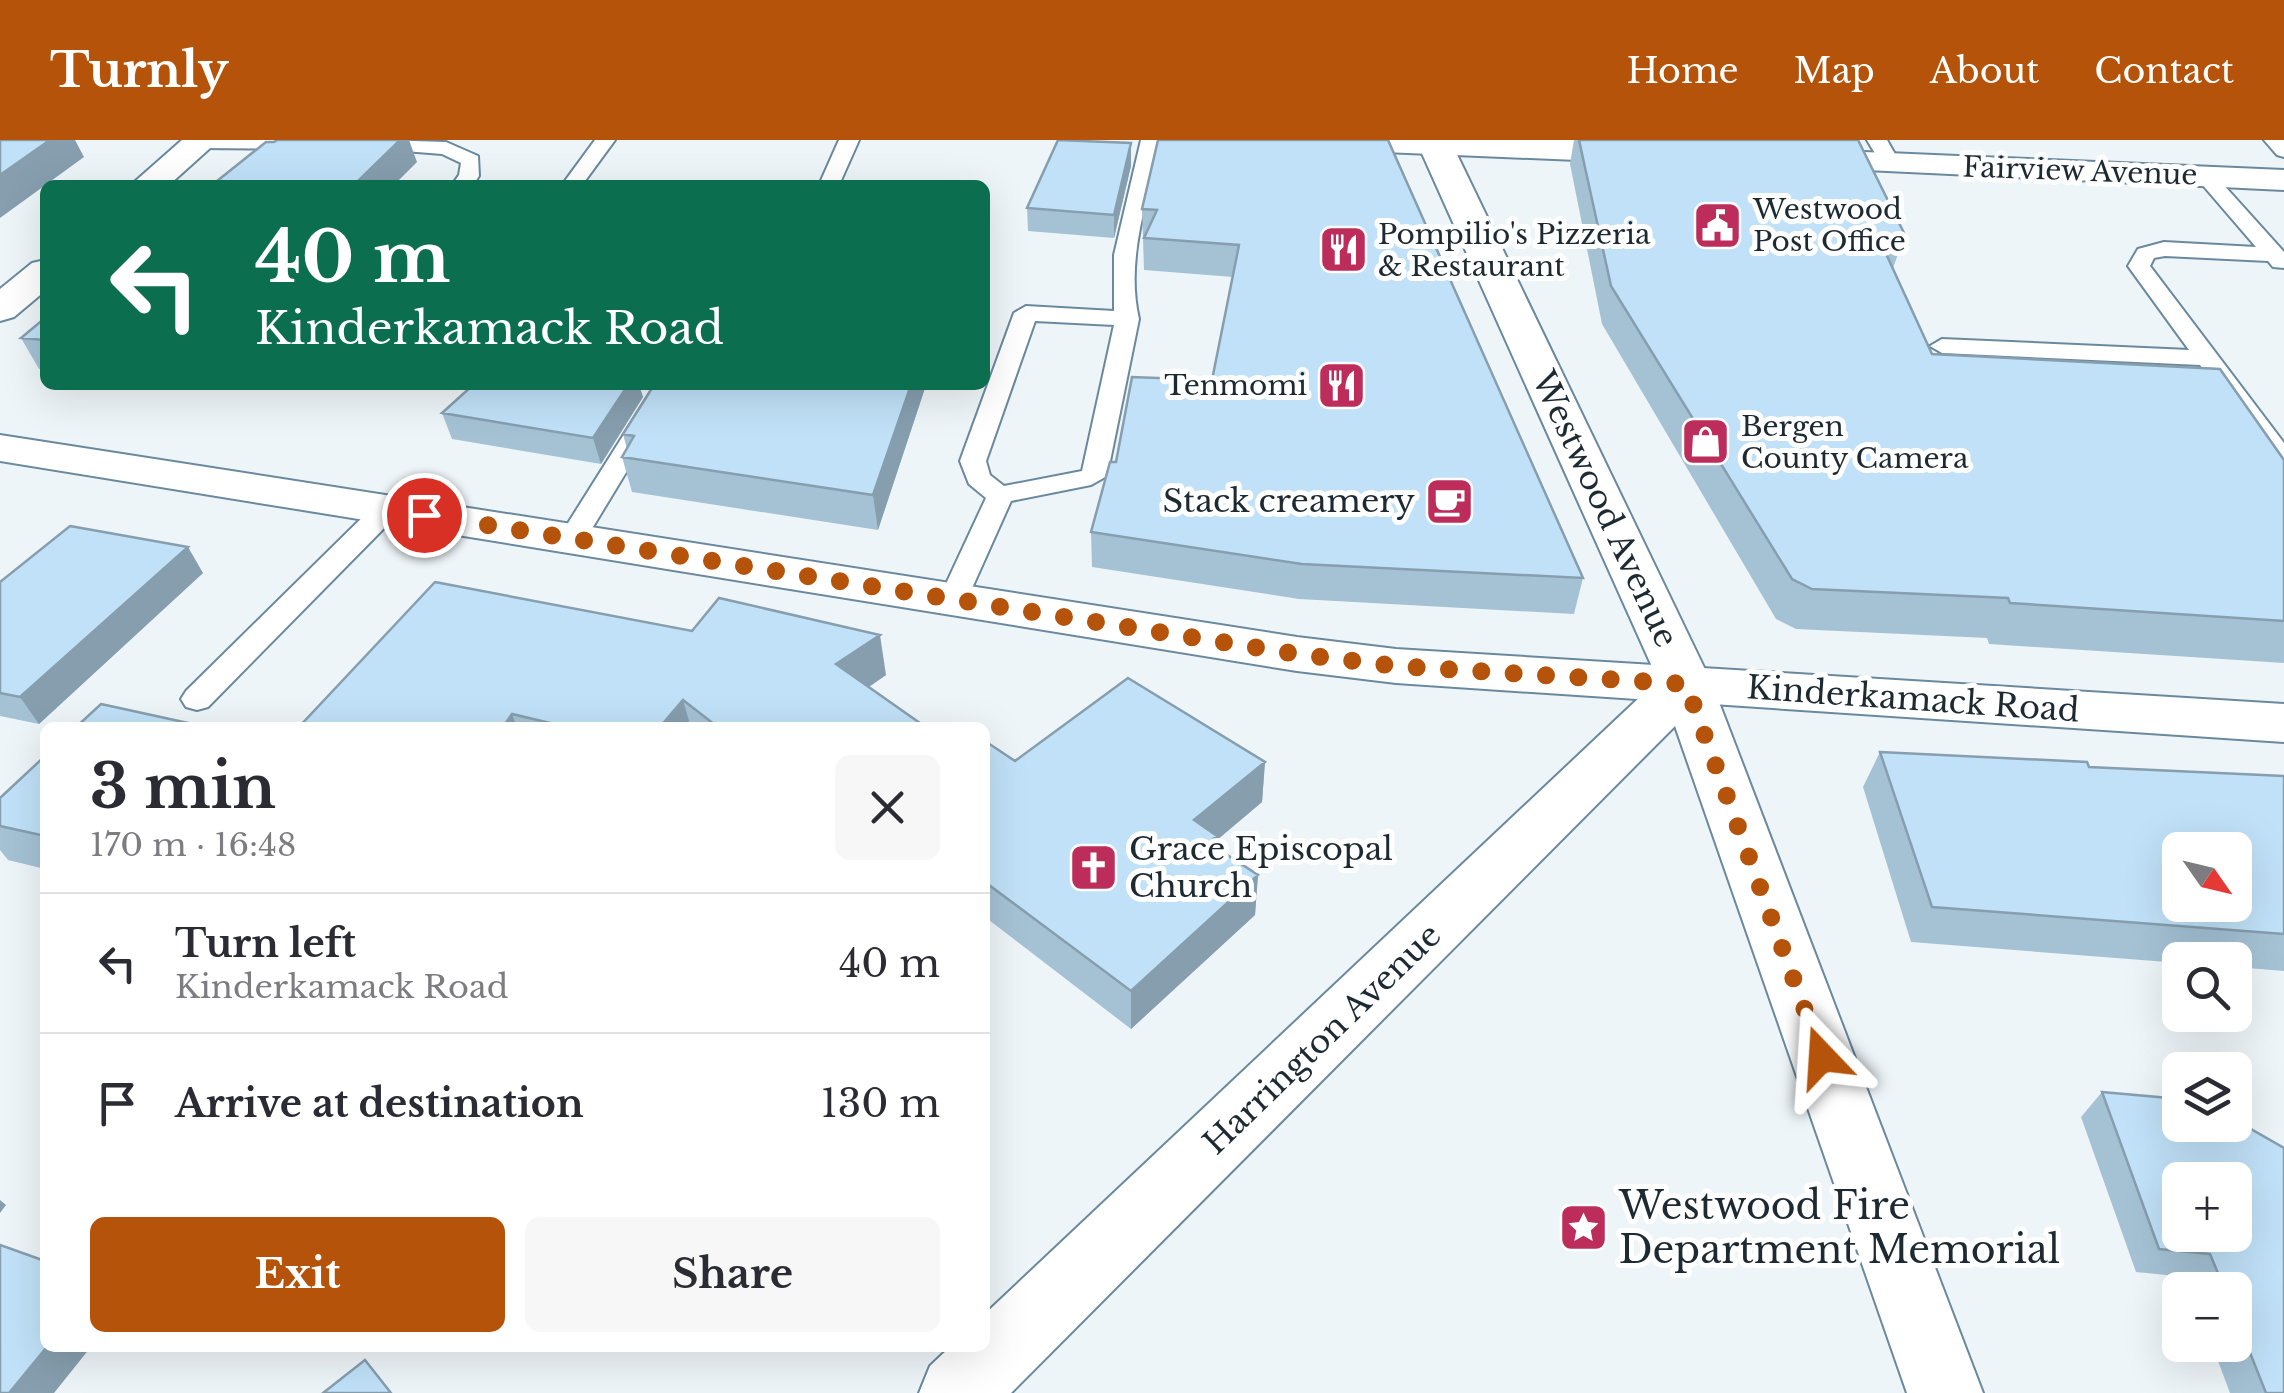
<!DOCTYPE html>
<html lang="en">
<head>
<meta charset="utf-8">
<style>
	:root { --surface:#fff; --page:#f7f7f7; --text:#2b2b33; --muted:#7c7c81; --line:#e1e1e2; --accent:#b45309 }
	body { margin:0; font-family:"Libre Baskerville",serif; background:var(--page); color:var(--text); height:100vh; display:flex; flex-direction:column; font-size:38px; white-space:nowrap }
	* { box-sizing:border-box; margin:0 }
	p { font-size:32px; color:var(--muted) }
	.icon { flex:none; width:55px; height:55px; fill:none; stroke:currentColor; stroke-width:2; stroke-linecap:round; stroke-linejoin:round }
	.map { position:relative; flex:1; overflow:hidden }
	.side { position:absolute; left:40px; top:582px; width:950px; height:630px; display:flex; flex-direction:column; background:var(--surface); border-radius:15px; box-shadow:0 10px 40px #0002 }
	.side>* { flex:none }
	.hud { position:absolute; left:40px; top:40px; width:950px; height:210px; border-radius:15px; box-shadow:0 10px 40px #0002; background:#0b6e4f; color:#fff; overflow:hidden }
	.needle { width:65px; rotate:124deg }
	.fabs { position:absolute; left:2162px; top:692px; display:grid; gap:20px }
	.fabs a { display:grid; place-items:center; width:90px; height:90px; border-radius:15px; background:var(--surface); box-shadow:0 10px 40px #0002; font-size:50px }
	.pin { position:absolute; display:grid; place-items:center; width:85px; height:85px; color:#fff; margin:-42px; border:5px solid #fff; border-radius:50%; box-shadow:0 2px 10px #0007 }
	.me { position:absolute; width:110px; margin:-55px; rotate:340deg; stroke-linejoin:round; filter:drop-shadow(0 0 8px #0008) }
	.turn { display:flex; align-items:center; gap:35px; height:210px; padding:0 50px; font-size:45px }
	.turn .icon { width:130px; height:130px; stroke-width:2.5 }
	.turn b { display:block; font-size:70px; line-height:85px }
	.round { display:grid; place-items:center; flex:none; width:105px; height:105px; border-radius:15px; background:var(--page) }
	.summary { display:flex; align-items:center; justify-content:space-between; height:170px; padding:0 50px }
	h1 { font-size:60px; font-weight:700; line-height:75px }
	.button { display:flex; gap:20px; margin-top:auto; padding:20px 50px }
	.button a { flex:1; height:115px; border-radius:15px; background:var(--accent); color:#fff; font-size:40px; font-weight:700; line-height:115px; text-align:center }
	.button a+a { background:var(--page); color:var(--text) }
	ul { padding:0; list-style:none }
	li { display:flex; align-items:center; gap:30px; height:140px; padding:0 50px; border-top:2px solid var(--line) }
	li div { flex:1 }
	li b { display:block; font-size:38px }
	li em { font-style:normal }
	header { display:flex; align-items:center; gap:60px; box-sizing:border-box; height:140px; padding:0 50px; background:var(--accent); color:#fff }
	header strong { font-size:48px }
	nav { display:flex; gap:55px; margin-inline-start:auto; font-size:35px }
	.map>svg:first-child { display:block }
</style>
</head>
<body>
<header>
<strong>Turnly</strong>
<nav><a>Home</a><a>Map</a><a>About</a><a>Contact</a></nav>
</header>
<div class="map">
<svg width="2284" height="1253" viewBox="0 0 2284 1253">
	<rect width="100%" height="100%" fill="#eef5f9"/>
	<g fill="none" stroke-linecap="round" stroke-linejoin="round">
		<defs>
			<path id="lane" d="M190,0H317L319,3L309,9L199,8L192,6Z
				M382,0L446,2L478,16L479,36L473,45H452L459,35L461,23L442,14L379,9L376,5Z
				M595,0H615L582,45H562Z
				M839,0H859L839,45H819Z
				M1141,0H1161C1148,58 1125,119 1139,179L1107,336L1091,345L1011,361L964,466H944L939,459L986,358L969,344L960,321L1014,173L1026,166L1114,171V115ZM1035,181L1114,185L1082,331L1004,346L990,335L986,321Z
				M1867,0H1887L1900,23L1897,27H1883Z
				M2264,0H2284V17L2277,15Z
				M2205,30L2212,32L2284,112V128L2273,127L2268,121L2165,116L2154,118L2150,126L2284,303V329L2275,327L2200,225L1942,213L1930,206L1942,199L2189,210L2128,126L2138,109L2164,102L2256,107L2195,36Z
				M655,245H679L582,405H562L558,399Z
				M387,361L397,363L401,369L397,375L208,567L197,570L186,567L181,559L186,551L377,363Z"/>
			<path id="street" d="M182,0H219L169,45H131Z
				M1319,0H1579L1660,6L1665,13L1660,20L1648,23L1336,10L1324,7Z
				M1794,9L2284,30V50L1782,26L1777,19L1782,12Z
				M45,120V151L14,177L0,181V149L32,123Z"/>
			<path id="secondary" d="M1416,0H1450L1712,544L1983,1253H1907L1675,586L1011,1253H919L930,1226L949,1208H985V1174L1658,540Z"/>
			<path id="primary" d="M0,295L1297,497L1396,509L2284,564V602L1396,543L1297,531L0,321Z"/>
		</defs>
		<!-- lane casing -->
		<use href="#lane" stroke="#6a899e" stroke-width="4"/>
		<!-- street casing -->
		<use href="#street" stroke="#6a899e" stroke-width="4"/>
		<!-- secondary casing -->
		<use href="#secondary" stroke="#6a899e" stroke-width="4"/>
		<!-- primary casing -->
		<use href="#primary" stroke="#6a899e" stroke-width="4"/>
		<!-- lane -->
		<use href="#lane" fill="#fff" fill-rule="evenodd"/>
		<!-- street -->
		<use href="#street" fill="#fff" fill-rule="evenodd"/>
		<!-- secondary -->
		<use href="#secondary" fill="#fff" fill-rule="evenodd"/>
		<!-- primary -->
		<use href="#primary" fill="#fff" fill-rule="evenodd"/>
	</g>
	<!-- wall -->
	<path fill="#a5c2d5" d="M1158,0L1583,438L1574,474L1299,459L1092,427L1091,392L1116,322L1212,240L1233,137L1144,130L1142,69Z
		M1574,0H1858L1905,95L1893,128L1932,214L2284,320V523L1989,504L1987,498L1796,489L1776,479L1602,184L1570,24Z
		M1131,3V26L1114,98L1028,91L1027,68Z
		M45,178V229H39L21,198Z
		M473,245H639L643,257L601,324L452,299L442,273Z
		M926,245L878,390L632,352L622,317L627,309L623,294Z
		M203,433L39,584L0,576V442Z
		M886,535L869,547L927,588H298Z
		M985,606L1015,621L1265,622L1262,662L1217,700L1216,708L1258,735L1255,775L1131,889L985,777Z
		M1880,612L2089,627L2284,636V831L2235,827V820H2180V823L1911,802L1863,647Z
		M45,616V729L8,720L0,710V658Z
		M2102,952L2284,1008V1253H2230L2212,1205H2235V1150H2191L2186,1137L2136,1132L2081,977Z"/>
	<!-- shaded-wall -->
	<path fill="#869eae" d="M50,0H75L84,17L0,78V35Z
		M400,0H409L417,22L394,45H354Z
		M1131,3V26L1114,98V75Z
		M628,245H639L643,257L601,324L593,298Z
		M911,245H926L878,390L873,355Z
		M188,407L203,433L39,584L20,557Z
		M880,495L886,535L844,564L836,524Z
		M683,560L691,588H659Z
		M512,574L517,588H502Z
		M1265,622L1262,662L1217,700L1215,735L1194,680Z
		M1258,735L1255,775L1131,889V851Z
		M0,1060L6,1065L0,1073Z
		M46,1208H90L54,1253H9Z"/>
	<!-- building -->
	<path fill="#c0e1f8" stroke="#869eae" stroke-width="2.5" fill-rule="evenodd" d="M0,0H50L0,35Z
		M277,0H400L354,45H212L266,2H274Z
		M1058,0L1131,3L1114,75L1027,68Z
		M1158,0H1388L1583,438L1302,424L1091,392L1110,322H1116L1132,237L1212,240L1239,105L1144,98L1157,70L1142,69Z
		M1579,0H1858L1905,95L1877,94L1932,214L2220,229L2284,320V481L2010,463L2008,458L1812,449L1792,439L1611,146Z
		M45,178V200L21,198Z
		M473,245H628L593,298L442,273Z
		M654,245H911L873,355L622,317L634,296L623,294Z
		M70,386L188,407L20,557L0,553V442Z
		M435,442L692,491L719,458L880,495L836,524L927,588H719L683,560L659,588H571L512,574L502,588H298Z
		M1128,538L1265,622L1194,680L1217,696L1209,703L1258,735L1131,851L985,742V606L988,603L1015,621Z
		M101,564L211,588H75Z
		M1880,612L2087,622L2089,627L2284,636V794L1932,767ZM2180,710H2235V765H2180Z
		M45,616V696L0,686V658Z
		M2102,952L2180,959V985H2235V980L2284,1008V1253H2266L2235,1175V1150H2225L2210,1114L2159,1109ZM2180,1040H2235V1095H2180Z
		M0,1105L45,1121L46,1208L9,1253H0Z
		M365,1220L391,1253H323Z"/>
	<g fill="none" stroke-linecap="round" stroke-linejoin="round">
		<!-- route -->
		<path stroke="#b45309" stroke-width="18" stroke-dasharray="0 32.4" d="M424,375L1297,514L1396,526L1686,544L1822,917"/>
	</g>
	<!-- icons -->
	<defs>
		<symbol id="civic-square" viewBox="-11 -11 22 22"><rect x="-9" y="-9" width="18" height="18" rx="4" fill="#bc2d5b" stroke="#fff"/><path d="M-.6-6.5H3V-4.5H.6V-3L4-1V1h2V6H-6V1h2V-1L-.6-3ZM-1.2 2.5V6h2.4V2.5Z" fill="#fff"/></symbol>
		<symbol id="restaurant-square" viewBox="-11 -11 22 22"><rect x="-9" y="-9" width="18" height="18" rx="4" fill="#bc2d5b" stroke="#fff"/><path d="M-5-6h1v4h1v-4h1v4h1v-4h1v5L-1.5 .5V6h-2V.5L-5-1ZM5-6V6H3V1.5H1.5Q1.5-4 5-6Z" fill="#fff"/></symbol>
		<symbol id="shop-square" viewBox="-11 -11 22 22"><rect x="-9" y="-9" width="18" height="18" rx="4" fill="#bc2d5b" stroke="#fff"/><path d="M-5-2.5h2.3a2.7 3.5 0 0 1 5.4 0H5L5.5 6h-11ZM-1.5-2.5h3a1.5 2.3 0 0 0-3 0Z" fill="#fff"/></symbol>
		<symbol id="cafe-square" viewBox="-11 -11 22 22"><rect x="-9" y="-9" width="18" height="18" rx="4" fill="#bc2d5b" stroke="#fff"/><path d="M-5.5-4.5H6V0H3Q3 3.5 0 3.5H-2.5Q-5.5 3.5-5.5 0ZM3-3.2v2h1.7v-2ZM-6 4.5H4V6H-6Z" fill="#fff"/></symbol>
		<symbol id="church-square" viewBox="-11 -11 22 22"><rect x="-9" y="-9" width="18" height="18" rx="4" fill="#bc2d5b" stroke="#fff"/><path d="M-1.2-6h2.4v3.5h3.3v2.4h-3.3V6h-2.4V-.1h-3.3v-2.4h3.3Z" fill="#fff"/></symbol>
		<symbol id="sight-square" viewBox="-11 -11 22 22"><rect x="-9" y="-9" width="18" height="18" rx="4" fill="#bc2d5b" stroke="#fff"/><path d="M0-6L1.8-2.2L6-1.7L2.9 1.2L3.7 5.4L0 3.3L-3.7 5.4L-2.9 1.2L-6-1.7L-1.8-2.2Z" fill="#fff"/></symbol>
	</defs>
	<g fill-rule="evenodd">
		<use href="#civic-square" x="1690" y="58" width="55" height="55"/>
		<use href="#restaurant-square" x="1316" y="82" width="55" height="55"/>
		<use href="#restaurant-square" x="1314" y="218" width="55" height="55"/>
		<use href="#shop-square" x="1678" y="274" width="55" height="55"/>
		<use href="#cafe-square" x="1422" y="334" width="55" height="55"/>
		<use href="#church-square" x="1066" y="700" width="55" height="55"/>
		<use href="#sight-square" x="1556" y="1060" width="55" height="55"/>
	</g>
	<g text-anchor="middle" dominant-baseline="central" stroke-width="10" stroke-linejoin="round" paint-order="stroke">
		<!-- far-street labels -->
		<g font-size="28" fill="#1d2a32" stroke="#fff">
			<text transform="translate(2080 31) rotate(2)">Fairview Avenue</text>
		</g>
		<!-- far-poi labels -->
		<g font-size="28" fill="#1d2a32" stroke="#fff" text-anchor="start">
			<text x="1753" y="69">Westwood<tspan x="1753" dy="32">Post Office</tspan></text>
			<text x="1378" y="94">Pompilio's Pizzeria<tspan x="1378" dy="32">&amp; Restaurant</tspan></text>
			<text x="1307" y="245" text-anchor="end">Tenmomi</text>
			<text x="1741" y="286">Bergen<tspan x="1741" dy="32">County Camera</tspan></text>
		</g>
		<!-- poi labels -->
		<g font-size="32" fill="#1d2a32" stroke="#fff" text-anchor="end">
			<text x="1415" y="361">Stack creamery</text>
			<text x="1129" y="709" text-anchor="start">Grace Episcopal<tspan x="1129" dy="37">Church</tspan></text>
		</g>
		<!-- street labels -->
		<g font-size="32" fill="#1d2a32" stroke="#fff">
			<text transform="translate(1605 369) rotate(65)">Westwood Avenue</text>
			<text transform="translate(1913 559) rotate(4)">Kinderkamack Road</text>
			<text transform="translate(1322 899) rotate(-44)">Harrington Avenue</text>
		</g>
		<!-- near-poi labels -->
		<g font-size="38" fill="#1d2a32" stroke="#fff" text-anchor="start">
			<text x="1619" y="1065">Westwood Fire<tspan x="1619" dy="44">Department Memorial</tspan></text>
		</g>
	</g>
</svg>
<div class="fabs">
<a><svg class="needle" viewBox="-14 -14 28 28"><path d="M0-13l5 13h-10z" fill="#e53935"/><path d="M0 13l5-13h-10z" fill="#7c7c81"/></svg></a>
<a><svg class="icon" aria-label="search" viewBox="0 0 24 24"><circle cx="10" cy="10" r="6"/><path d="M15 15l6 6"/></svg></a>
<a><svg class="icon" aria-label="layers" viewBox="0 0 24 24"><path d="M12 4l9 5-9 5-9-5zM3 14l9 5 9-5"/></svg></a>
<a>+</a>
<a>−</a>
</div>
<div class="pin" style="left:424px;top:375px;background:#d93025"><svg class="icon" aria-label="arrive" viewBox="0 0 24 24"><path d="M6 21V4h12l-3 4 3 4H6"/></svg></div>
<svg class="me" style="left:1822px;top:917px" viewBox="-20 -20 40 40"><path d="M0-17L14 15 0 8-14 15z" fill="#b45309" stroke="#fff" stroke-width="4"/></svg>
<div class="hud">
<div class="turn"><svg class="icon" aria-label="left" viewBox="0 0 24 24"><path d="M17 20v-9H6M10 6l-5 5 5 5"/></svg><div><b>40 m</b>Kinderkamack Road</div></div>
</div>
<section class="side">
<div class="summary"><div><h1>3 min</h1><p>170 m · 16:48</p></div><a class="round"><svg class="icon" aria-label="close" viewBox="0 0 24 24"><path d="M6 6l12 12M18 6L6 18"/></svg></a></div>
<ul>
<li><svg class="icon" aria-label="left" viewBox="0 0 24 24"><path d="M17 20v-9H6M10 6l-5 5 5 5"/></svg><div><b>Turn left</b><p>Kinderkamack Road</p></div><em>40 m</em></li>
<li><svg class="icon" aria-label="arrive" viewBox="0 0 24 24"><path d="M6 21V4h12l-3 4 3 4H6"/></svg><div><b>Arrive at destination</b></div><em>130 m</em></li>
</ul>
<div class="button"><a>Exit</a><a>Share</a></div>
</section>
</div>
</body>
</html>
